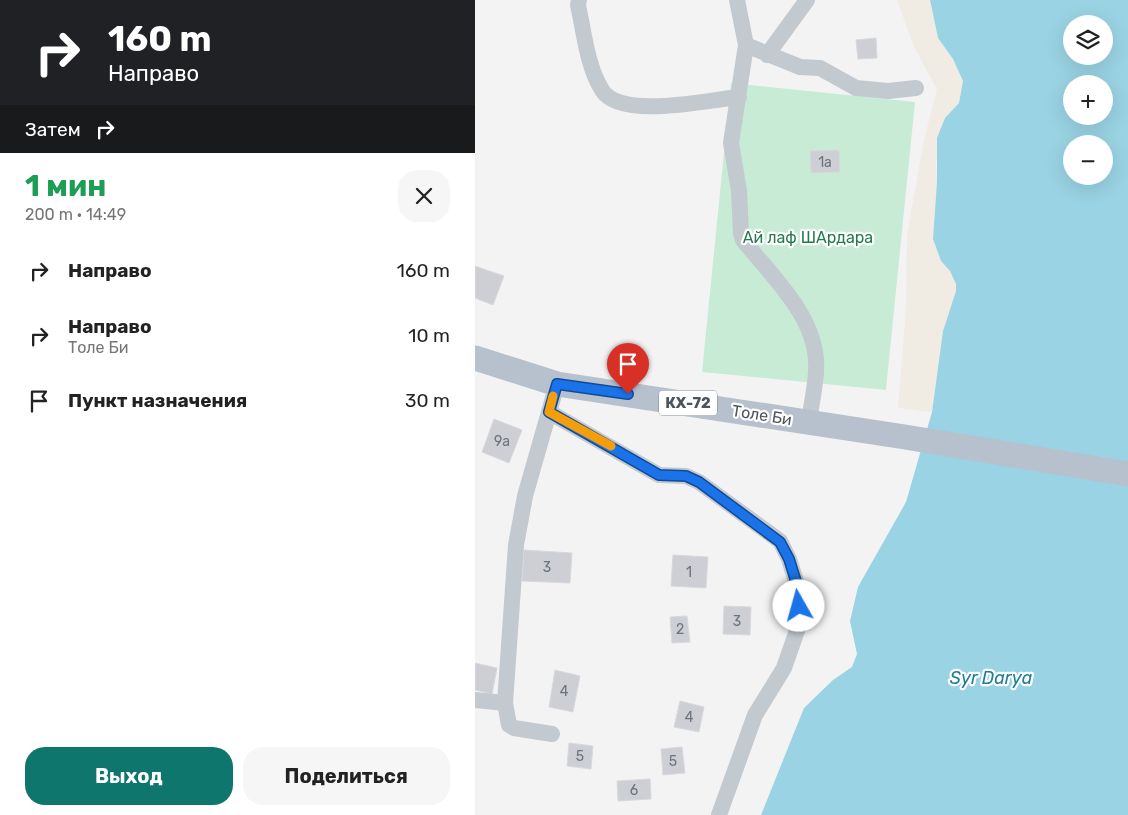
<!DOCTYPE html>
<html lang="ru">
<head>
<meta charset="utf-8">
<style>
	:root { --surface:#fff; --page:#f6f6f6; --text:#222; --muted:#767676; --accent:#0f766e }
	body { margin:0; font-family:Rubik,sans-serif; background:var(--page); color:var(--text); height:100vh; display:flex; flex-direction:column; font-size:19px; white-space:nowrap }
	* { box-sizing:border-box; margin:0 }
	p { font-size:16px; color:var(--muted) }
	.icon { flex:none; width:28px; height:28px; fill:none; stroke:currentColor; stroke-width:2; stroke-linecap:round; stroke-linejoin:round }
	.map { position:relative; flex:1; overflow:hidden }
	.side { display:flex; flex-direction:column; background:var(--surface); width:475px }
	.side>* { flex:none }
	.guide { background:#202124; color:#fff; overflow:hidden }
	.buttons { position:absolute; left:588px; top:15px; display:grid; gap:10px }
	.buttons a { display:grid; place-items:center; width:50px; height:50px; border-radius:50%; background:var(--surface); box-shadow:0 5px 20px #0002; font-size:25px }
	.pin { position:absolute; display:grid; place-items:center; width:42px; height:42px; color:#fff; margin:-51px -21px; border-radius:50% 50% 50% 0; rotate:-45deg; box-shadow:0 0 5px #0007 }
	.pin .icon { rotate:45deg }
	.me { position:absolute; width:55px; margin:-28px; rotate:353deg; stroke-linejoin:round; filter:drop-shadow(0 0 4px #0008) }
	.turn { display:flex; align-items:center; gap:18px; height:105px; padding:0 25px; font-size:22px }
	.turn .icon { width:65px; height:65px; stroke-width:2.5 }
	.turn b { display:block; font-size:35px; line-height:42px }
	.then { display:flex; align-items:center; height:48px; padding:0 25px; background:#0003; gap:10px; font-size:19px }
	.round { display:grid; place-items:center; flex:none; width:52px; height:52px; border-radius:20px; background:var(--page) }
	.summary { display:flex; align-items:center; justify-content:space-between; height:85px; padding:0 25px }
	h1 { font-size:30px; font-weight:700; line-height:38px; color:#1e9e55 }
	.action { display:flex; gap:10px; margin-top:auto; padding:10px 25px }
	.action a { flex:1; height:58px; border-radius:20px; background:var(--accent); color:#fff; font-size:20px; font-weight:700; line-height:58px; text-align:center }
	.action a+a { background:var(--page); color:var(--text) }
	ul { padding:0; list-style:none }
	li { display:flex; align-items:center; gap:15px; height:65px; padding:0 25px }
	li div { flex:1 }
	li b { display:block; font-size:19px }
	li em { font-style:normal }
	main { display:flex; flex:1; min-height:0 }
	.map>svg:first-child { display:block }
</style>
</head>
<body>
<main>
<section class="side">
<div class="guide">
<div class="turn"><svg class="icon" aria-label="right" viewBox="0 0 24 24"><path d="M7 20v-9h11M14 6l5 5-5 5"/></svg><div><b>160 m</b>Направо</div></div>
<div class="then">Затем<svg class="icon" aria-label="right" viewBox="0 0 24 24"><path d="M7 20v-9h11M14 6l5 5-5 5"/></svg></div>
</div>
<div class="summary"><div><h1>1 мин</h1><p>200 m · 14:49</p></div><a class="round"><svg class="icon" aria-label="close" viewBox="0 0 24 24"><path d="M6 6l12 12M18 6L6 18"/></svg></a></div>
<ul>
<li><svg class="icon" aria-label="right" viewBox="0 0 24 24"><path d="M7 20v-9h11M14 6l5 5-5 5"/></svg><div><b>Направо</b></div><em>160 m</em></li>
<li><svg class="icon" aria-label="right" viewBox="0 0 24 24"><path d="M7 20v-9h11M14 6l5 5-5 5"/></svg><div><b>Направо</b><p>Толе Би</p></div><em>10 m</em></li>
<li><svg class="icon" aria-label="arrive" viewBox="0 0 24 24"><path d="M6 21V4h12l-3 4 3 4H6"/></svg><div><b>Пункт назначения</b></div><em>30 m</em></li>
</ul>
<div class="action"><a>Выход</a><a>Поделиться</a></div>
</section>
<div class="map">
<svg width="653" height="815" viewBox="0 0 653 815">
	<rect width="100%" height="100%" fill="#f4f3f3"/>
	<!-- green -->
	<path fill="#c8ebd6" d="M256,83L440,102L411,390L227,372Z"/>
	<!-- sand -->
	<path fill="#f0ece3" d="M422,0H455L463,38L478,59L488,81L484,103L470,118L468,125L461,165L462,182L458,239L466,261L475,271L481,284V291L468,331L457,412L423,408L431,308L432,235L449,140L462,89L439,47Z"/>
	<!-- water -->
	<path fill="#9ad3e3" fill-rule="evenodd" d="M455,0H653V815H286L329,708L358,680L377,667L382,654L375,621L383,587L431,502L457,412L468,331L481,291V284L475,271L466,261L458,239L462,182V138L470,118L484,103L488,81L478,59L463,38ZM596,24H629V56H596ZM596,84H629V116H596ZM596,144H629V176H596Z"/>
	<!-- building -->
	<path fill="#cdcfd4" stroke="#d7d9dd" d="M401,38L402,58L383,59L381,40Z
		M364,150L365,172L336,173L335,151Z
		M0,266L29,276L18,305L0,298Z
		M19,419L47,430L34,463L7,452Z
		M49,550L97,553L95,583L47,581Z
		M198,555L233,557L231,588L196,586Z
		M249,606L276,607L275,635L248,634Z
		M212,616L215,642L197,643L195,617Z
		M0,663L22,668L17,694L0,690Z
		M80,670L105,676L98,712L74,707Z
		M205,701L229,707L224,732L199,727Z
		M94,743L118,746L116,769L92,766Z
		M207,747L210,773L188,775L186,749Z
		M175,779L176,799L143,801L142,781Z"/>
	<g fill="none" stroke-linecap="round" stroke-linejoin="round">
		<!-- street -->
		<path stroke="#c2c9cf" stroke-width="16" d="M104,0L103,5C109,32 112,66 127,90C145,120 233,100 264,97
			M262,0L271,45L325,67L345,68L381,88L413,91L441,88
			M271,45L256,143L264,191L266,233L268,240C298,278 345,319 341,372C340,389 336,406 334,422
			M292,55L332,0
			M74,412L184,475L211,476L224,482L305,541L314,559L324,591L325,622L309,668L280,715L244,815
			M0,700L30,703
			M77,734L39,728L34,725L30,703L41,545L50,496L82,384"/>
		<!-- primary -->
		<path stroke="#b6c1cd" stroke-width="25" d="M0,358L82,384L430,437L653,474"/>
	</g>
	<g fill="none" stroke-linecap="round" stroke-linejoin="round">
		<defs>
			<path id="route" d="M153,394L82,384L74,412L184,475L211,476L224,482L305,542L314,559L324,591V606"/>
		</defs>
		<!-- route casing -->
		<use href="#route" stroke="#114b97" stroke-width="12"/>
		<!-- route -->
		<use href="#route" stroke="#1a73e8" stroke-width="9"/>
		<!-- slow -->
		<path stroke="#f59e0b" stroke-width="9" d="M78,396L74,412L136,446"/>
	</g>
	<g text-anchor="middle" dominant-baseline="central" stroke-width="4.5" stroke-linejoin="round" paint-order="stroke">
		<!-- number labels -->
		<g font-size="14" fill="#6c747c">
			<text x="350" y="162">1а</text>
			<text x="27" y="441">9а</text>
			<text x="72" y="567">3</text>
			<text x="214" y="572">1</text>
			<text x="262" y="621">3</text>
			<text x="205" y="629">2</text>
			<text x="89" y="691">4</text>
			<text x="214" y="717">4</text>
			<text x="105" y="756">5</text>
			<text x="198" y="761">5</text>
			<text x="159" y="790">6</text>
		</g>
		<!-- shield labels -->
		<rect fill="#fff" stroke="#82888e" stroke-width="1" x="184" y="390.5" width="58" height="25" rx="4"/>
		<g font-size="15" font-weight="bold" fill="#4c555e">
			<text x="213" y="403">КХ-72</text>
		</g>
		<!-- park labels -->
		<g font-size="16" fill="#24794f" stroke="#fff">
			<text x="333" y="237">Ай лаф ШАрдара</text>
		</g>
		<!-- street labels -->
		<g font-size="16" fill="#4c555e" stroke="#fff">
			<text transform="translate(287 415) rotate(9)">Толе Би</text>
		</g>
		<!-- water labels -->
		<g font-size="18" font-style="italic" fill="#1d7d98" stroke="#fff">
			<text x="516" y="678">Syr Darya</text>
		</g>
	</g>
</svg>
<div class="buttons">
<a><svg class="icon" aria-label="layers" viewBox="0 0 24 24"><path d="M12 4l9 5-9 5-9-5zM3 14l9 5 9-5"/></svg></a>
<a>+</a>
<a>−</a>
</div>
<div class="pin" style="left:153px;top:394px;background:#d93025"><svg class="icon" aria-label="arrive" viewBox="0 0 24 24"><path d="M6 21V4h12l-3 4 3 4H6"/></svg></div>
<svg class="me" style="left:324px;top:606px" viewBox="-20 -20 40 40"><circle r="19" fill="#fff"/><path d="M0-13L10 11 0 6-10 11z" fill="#1a73e8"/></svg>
</div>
</main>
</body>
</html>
